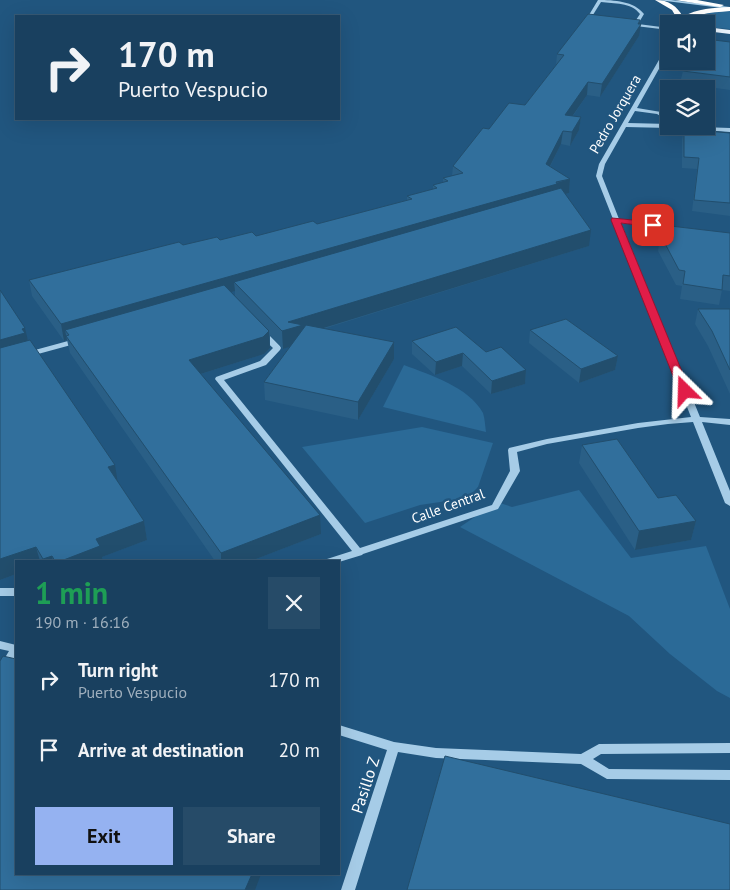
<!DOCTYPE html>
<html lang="en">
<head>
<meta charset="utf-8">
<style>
	:root { --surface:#19405f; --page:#264b68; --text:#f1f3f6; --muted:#9fafbd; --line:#375974; --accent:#95b2f1 }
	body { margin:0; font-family:"PT Sans",sans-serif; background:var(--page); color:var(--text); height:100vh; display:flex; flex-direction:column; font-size:19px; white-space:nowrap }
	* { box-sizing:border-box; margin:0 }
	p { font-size:16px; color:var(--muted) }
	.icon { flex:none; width:28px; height:28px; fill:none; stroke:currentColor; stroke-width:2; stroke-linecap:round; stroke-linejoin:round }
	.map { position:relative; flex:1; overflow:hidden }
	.sheet { position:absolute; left:15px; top:560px; width:325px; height:315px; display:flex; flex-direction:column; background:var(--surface); border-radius:0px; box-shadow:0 5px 20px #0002,0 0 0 1px var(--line) }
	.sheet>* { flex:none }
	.top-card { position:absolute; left:15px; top:15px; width:325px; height:105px; border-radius:0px; box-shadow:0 5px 20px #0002,0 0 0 1px var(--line); background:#19405f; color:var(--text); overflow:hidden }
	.buttons { position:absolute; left:660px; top:15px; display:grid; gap:10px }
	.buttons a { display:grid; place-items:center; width:55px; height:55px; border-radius:0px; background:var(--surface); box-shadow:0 5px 20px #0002,0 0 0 1px var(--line); font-size:25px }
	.pin { position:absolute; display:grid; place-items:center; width:42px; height:42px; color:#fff; margin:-21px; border-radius:10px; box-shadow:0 2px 8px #0006 }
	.me { position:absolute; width:55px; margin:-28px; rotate:338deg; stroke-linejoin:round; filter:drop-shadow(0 0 4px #0008) }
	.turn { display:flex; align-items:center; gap:18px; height:105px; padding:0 20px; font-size:22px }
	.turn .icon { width:65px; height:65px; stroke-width:2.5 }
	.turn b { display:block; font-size:35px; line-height:42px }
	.round { display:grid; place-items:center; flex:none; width:52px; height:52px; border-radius:0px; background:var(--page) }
	.headline { display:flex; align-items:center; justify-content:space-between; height:85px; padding:0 20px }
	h1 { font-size:30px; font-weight:700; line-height:38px; color:#1e9e55 }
	.button { display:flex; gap:10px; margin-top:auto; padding:10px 20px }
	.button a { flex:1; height:58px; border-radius:0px; background:var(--accent); color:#111; font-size:20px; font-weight:700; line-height:58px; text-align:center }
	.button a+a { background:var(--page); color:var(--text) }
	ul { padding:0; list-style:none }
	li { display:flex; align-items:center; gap:15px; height:70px; padding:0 20px }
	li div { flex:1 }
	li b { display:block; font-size:19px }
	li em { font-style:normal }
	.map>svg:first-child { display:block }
</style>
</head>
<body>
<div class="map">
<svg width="730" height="890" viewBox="0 0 730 890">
	<rect width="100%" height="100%" fill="#21567f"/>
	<!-- green -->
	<path fill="#2b6a97" d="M730,11V29L706,27V24L694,22L697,16L709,12Z
		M404,365C430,375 469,387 483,413C485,419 485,426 486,432L383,407Z
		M422,427L493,443L478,487L467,498L420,505L365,523L302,447Z
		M579,490L631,558L706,546L730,609V698L717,691L670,654L629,616L460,527L497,502L512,507Z"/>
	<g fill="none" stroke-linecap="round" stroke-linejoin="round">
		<!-- minor -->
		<path fill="#a6cce7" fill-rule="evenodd" d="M598,0C614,0 634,1 644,14L638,24L669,28V30L627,25V23H634L640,14C631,2 614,4 601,2L591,18L596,19V21L586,20Z
			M658,0H671L730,7V9Z
			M669,45V51L637,108L661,112L669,117V121L657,114L635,111L628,123L669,124V126H672L669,128L626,127L605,164L602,176L619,219L672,225L675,227L672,229L621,223L700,417L730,419V425L702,422L730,491V506L725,503L693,422L668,424L638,428L547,444L517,452L520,471L498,509L363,554L362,555L339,562L326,561L327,559L352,551L215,379L216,377L260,361L273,348L260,336L259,334L260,332H266L280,346L281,348L280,350L266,365L224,380L360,548L492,505L510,471L508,450L509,448L547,439L638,423L691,417L614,222L612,220L613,219L596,176L599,164L667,46Z
			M674,126L730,128V132L677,128Z
			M79,338L83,340L82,342L27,357L23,355L24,353Z
			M0,588H16V596H0Z
			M0,641L16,645V658L9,670L5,671L1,670L0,666L9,651L0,649Z
			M339,725L394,742L436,748L581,754L599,744L730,743V753L601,754L593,759L609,769L730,770V780L607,779L581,764L436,758L398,752L355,890H341L387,750L339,735Z"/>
		<!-- major -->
		<path fill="#e8f3fd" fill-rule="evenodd" d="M706,27L730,30V34L706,31Z"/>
		<!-- highway -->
		<path fill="#fff" fill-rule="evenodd" d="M655,0C669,0 677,6 683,17C697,8 714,8 730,7V11C720,12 710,12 700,15C691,17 687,24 677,24L679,22L672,10Z
			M675,0H697L724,5L720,7Z"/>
	</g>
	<!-- wall -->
	<path fill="#2a5f86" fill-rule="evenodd" d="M639,24V36L600,97L587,95L573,116L581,117L579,130L570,146L561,144L550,167L570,179L569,193L565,194L589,246L323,329L394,342V359L358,420L265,400L264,382L290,346L283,349L270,335V348L264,354L201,374L321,534L251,561H215L70,353L67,340L64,341L32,296L29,280L183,245L256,236L317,224L407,200V196L433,189V185L443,183V178L452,176L453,166L489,129L525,105L556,65L557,54ZM235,291V297L231,292Z
		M730,42V90L680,83L683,71Z
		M684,129L730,133V216L692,211L697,169L682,168V140Z
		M662,225L730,233V291L722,290L719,305L680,299L682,286L676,285L658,251Z
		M0,290L28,340L118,482L144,521L147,540L102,557L103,561H16V574L0,580Z
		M698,309H730V394L708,346L695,324Z
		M530,330L618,356L615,370L579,383L529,343Z
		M412,341L486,352L526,370L525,384L491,394L462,366L435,375L412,354Z
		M582,445L658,498L696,521L691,540L635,550L579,463Z"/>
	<!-- shaded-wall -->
	<path fill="#224e6d" d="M640,20L639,27L641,24L639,36L600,97L602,84Z
		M588,82L587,95L564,128L565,115Z
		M581,117L579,130L570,146L572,132Z
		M563,131L561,144L544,178L546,164Z
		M570,179L569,193L234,282L235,291L70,339L69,335L65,330L67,340L64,341L61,324Z
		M591,230L589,246L304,334V342L283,349L282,331L288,322Z
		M25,328L29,345L0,359V340L22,329Z
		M269,331L270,348L264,354L191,377L189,360Z
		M394,342V359L358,420V402Z
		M463,353L462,366L435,375L436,362Z
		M618,356L615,370L579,383L581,369Z
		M526,370L525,384L491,394L492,381Z
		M115,465L118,484L108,467Z
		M320,515L321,534L251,561H221V553Z
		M144,521L147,540L102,557L103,561H61L96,539Z
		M696,521L691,540L635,550L639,531Z
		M36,547L40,561H16V574L0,580V559Z
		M52,556L53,561H43V559Z
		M252,874H261L255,890H245Z"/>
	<!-- building -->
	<path fill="#316f9c" stroke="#224e6d" d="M588,14L640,20L638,24H641L602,84L588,82L565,115L581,117L572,132L563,131L546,164L570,179L556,182L557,184L61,324L29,280L179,242L183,245L217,237L220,240L252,232L256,236L313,221L317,224L412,199L407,196L437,188L433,185L448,181L443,178L463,173L453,166L483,128L489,129L509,103L525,105L564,55L557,54Z
		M706,39L730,42V77L683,71L687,61H706Z
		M684,129L730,133V203L694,200L699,158L684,157Z
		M561,188L591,230L288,322L303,325L282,331L234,282Z
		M662,225L730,233V276L723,275L722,290L683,284L685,271L679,270L661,236Z
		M224,285L269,331L263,337L189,360L320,515L221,553L66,336L69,335L65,330Z
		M0,290L25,328L22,329L25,333L0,340Z
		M698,309H730V370L712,331Z
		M566,319L618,356L581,369L530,330Z
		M306,325L394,342L358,402L264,382Z
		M456,327L486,352L501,347L526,370L492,381L463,353L436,362L412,341Z
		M30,340L115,465L108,467L144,521L96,539L100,546L61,561H55L52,556L43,559L36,547L0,559V348Z
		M617,439L658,498L676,495L696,521L639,531L582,445Z
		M3,656L16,659V874H252L245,890H0V661Z
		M445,756L730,824V890H407Z"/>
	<!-- route -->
	<path fill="#e11d48" stroke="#92132f" d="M612,218L653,222L658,225L653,227L621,223L690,391L688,393L685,394L679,391L611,220Z"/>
	<g text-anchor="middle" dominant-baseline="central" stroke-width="5" stroke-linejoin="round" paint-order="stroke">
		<!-- street labels -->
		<g font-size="14" fill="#fff" stroke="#21567f">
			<text transform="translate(615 114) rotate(-60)">Pedro Jorquera</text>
			<text transform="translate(448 506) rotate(-20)">Calle Central</text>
		</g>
		<!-- near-street labels -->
		<g font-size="16" fill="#fff" stroke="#21567f">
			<text transform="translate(365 785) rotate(-72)">Pasillo Z</text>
		</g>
	</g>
</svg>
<div class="buttons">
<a><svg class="icon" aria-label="sound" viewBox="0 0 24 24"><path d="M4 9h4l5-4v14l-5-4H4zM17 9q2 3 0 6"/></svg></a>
<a><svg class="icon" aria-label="layers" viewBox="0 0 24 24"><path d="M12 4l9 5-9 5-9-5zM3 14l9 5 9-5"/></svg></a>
</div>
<div class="pin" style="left:653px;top:225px;background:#d93025"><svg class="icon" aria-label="arrive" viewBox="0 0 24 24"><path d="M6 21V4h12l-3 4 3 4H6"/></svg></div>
<svg class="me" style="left:685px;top:391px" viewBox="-20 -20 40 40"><path d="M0-17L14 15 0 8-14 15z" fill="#e11d48" stroke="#fff" stroke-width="4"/></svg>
<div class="top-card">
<div class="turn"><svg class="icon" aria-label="right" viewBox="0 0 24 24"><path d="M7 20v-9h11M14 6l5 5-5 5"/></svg><div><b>170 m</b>Puerto Vespucio</div></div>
</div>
<section class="sheet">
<div class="headline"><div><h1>1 min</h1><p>190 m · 16:16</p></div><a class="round"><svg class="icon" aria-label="close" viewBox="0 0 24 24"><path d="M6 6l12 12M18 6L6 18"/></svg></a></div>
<ul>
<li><svg class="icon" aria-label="right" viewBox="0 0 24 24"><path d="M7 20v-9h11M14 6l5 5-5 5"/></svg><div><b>Turn right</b><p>Puerto Vespucio</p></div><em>170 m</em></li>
<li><svg class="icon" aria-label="arrive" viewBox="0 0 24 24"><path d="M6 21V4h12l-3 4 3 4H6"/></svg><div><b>Arrive at destination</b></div><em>20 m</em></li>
</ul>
<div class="button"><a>Exit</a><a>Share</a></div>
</section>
</div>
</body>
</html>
